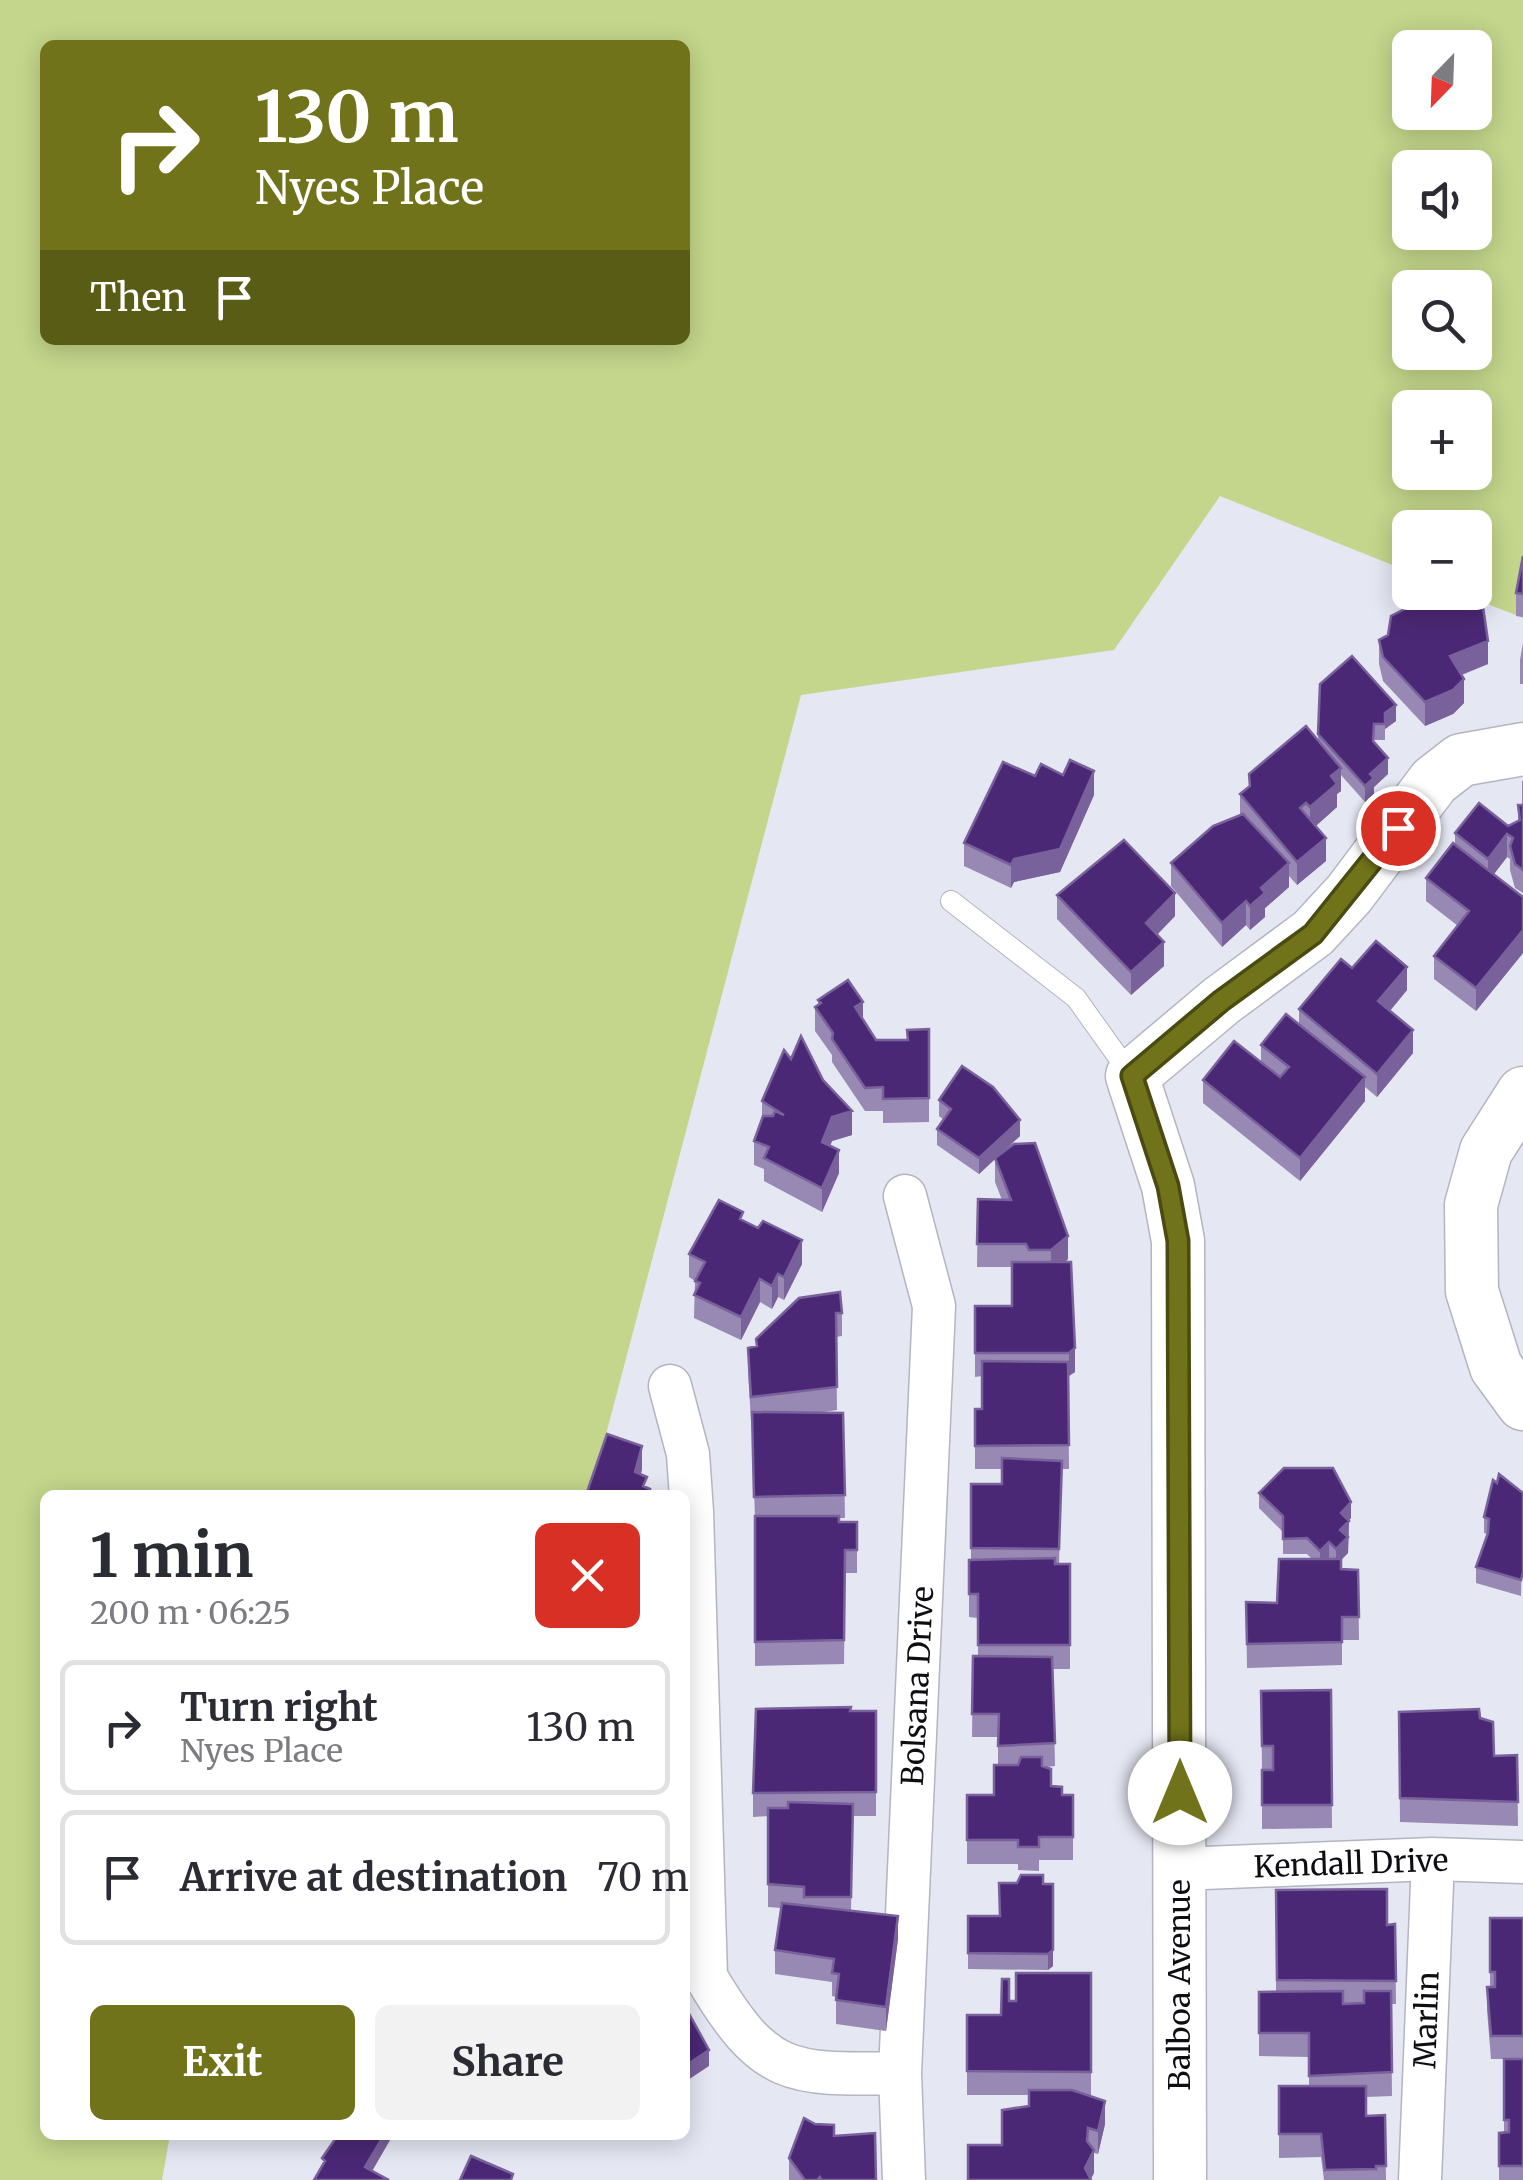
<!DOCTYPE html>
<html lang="en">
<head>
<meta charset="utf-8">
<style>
	:root { --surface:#fff; --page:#f2f2f3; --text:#2b2b33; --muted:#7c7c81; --line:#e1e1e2; --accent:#707319 }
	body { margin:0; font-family:Merriweather,serif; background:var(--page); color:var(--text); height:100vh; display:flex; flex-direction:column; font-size:38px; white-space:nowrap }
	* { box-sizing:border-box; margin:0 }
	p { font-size:32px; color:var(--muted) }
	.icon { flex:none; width:55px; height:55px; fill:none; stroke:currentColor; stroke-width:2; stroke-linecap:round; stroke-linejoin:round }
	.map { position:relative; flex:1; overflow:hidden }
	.details { position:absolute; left:40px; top:1490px; width:650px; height:650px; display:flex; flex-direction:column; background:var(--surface); border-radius:15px; box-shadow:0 5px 25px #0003 }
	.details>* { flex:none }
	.hud { position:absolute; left:40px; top:40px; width:650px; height:305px; border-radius:15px; box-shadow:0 5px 25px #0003; background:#707319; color:#fff; overflow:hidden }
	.needle { width:65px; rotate:203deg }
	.tools { position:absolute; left:1392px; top:30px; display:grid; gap:20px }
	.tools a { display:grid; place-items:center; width:100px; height:100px; border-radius:15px; background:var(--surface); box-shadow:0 5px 25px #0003; font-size:50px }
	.pin { position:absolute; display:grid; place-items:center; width:85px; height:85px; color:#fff; margin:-42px; border:5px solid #fff; border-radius:50%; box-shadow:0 2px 10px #0007 }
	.me { position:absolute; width:110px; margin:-55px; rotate:0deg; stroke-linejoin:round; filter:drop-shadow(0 0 8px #0008) }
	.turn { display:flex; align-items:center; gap:35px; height:210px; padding:0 50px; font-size:45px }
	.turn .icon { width:130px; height:130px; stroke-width:2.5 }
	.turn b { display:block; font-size:70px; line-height:85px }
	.then { display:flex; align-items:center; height:95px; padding:0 50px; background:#0003; gap:20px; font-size:38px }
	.round { display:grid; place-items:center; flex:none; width:105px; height:105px; border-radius:15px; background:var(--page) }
	.overview { display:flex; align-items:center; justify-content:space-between; height:170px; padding:0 50px }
	h1 { font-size:60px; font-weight:700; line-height:75px }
	.action { display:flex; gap:20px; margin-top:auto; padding:20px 50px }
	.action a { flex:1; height:115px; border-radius:15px; background:var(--accent); color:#fff; font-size:40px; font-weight:700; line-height:115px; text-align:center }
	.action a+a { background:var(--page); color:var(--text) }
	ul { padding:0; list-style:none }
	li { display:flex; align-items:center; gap:30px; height:135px; margin:0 20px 15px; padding:0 30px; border:5px solid var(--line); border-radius:15px }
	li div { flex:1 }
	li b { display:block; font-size:38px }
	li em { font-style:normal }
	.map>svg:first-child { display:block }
</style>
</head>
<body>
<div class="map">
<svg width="1523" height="2180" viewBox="0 0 1523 2180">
	<rect width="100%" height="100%" fill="#e5e7f3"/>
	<!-- green -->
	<path fill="#c3d68b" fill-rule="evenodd" d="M0,0H1523V618L1460,593L1475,592V528H1410V572L1220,496L1114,650L801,695L590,1495H45V2135H170L162,2180H0ZM45,45H685V340H45ZM1410,48H1475V112H1410ZM1410,168H1475V232H1410ZM1410,288H1475V352H1410ZM1410,408H1475V472H1410Z"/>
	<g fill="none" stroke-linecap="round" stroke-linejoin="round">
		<defs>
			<path id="service" d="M951,901L1076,998L1131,1075"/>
			<path id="minor" d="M670,1386L688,1454L692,1512L706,1977C765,2077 790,2075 900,2073
				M1179,1869L1433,1859L1523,1862
				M904,2180L900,2073L934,1306L905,1196
				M1420,2180L1433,1859"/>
			<path id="tertiary" d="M1523,1093L1486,1151L1471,1205L1472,1291L1496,1367L1523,1404
				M1180,2180L1178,1241L1168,1186L1132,1076L1221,1001L1313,933L1349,894L1434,781L1461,760L1523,749"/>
		</defs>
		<!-- service casing -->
		<use href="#service" stroke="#b3b5c0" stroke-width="22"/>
		<!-- minor casing -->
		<use href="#minor" stroke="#b3b5c0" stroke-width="45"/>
		<!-- tertiary casing -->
		<use href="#tertiary" stroke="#b3b5c0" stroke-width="55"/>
		<!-- service -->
		<use href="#service" stroke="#fff" stroke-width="20"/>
		<!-- minor -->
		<use href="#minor" stroke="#fff" stroke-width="42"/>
		<!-- tertiary -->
		<use href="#tertiary" stroke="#fff" stroke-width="52"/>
	</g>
	<!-- wall -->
	<path fill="#9888b4" d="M1523,556V617L1516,616V593Z
		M1379,640L1488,664L1462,675L1464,703L1453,714L1425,726L1383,681L1379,664Z
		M1523,643V684H1520V660Z
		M1320,684L1396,721L1385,729V740H1374L1388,774L1374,787V794L1365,802L1341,775V791L1337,794V807L1316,826L1326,861L1297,885L1289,876V887L1265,908V917L1250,930L1246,925L1222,947L1171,886V863L1240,815V794L1318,741Z
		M1035,776L1094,795L1060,872L1014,882L1011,888L964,866V843Z
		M1522,781H1523V893L1515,888L1510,870V859L1507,857L1493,875L1523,897V953L1476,1011L1434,979V956L1458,926L1426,901V878L1455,845V833L1508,826L1518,821V805H1522Z
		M1057,895L1175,916L1157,935L1164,966L1131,995L1057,919Z
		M1352,968L1407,990L1390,1011L1413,1053L1377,1097L1365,1087V1101L1300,1181L1203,1103V1080L1261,1062V1045L1299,1024V1009Z
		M818,1000L863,1020L876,1040H907L929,1029V1122L883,1123V1111H865L832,1062V1055L815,1031V1007L818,1005Z
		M939,1100L1020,1136L996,1158L1068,1259L1065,1262L1075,1372L1068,1376L1069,1469H1062L1059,1564H1070V1669H1053L1055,1766L1045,1767L1051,1786L1062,1795H1073V1860H1039V1871L1018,1870V1864H967V1795H994L998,1765V1737H972L973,1656H978V1618L969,1617V1583L971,1560V1484H1002V1469H975V1409H982V1376L975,1377V1306H1012V1267H977L978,1199L1002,1200L995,1182V1159L979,1174L937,1145V1129L944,1120L939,1116Z
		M762,1101L852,1135L832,1141L830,1146L839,1173L822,1212L764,1181V1169L754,1165V1141L762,1119Z
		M743,1220L802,1264L784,1300L778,1297L772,1309L760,1302L741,1340L694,1318L695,1281L689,1277V1254Z
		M799,1298L842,1313V1336L836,1337L837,1410L816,1413H843L845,1518H839V1522H857V1573H845L844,1664L755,1666V1520L752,1421H751L748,1371V1348L756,1346V1339Z
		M1497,1483L1523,1493L1521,1596L1476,1583V1567L1487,1534L1484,1533V1517Z
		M1259,1493L1351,1518L1349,1520L1348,1553L1341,1560V1569L1358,1570L1359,1640H1342V1665L1247,1668L1246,1602L1277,1603L1312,1559L1307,1554H1283V1532L1259,1508Z
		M1331,1690L1332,1828L1262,1829V1770L1273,1769H1262L1261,1691Z
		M851,1711H876V1816H853L851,1911L898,1939L886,2031L836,2024V1997L832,1996V1982L775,1974V1950L781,1908L768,1907V1816L753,1817V1793Z
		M1399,1712L1480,1718L1494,1756L1517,1755L1518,1826L1400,1822Z
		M1043,1884H1053V1966L1048,1970L968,1969V1916H999Z
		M1276,1890L1387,1925L1395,1924L1396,2004H1391L1392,2096L1366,2097V2116L1385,2115L1386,2180H1324L1321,2157L1279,2158V2086H1309V2057L1259,2056V1992L1276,1991Z
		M1490,1918H1523V2180H1499V2133H1504V2059H1491L1487,2010V1987H1490Z
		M1091,1973V2095H1088L1105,2124L1098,2154L1094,2153V2173L1091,2179L1002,2145L1029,2106V2095H967V2015H1001L1009,2001H1016Z
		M834,2136L876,2180H789V2158Z"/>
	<!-- shaded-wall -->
	<path fill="#79619b" d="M1488,641V664L1450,679V656Z
		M1464,679V703L1453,714L1425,726V702Z
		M1396,705V721L1385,729V713Z
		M1388,758V774L1374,787V794L1365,802V786L1370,774Z
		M1341,768V791L1337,794V807L1310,831V807L1331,776Z
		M1094,771V795L1060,872L1014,882L1011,888V865L1014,859Z
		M1507,834V857L1488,882V859Z
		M1326,838V861L1297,885V862Z
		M1289,863V887L1265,908V917L1250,930V906L1261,888Z
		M1175,893V916L1146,946V923Z
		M1246,901V925L1222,947V923Z
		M1523,930V953L1476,1011V988Z
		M1164,942V966L1131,995V972Z
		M1407,967V990L1378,1025V1001Z
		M863,1002V1026L855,1007Z
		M1413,1030V1053L1377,1097V1074Z
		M1365,1077V1101L1300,1181V1158Z
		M852,1111V1135L832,1141L822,1166V1142L832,1117Z
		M1020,1120V1136L979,1174V1158Z
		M839,1150V1173L822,1212V1188Z
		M1068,1236V1259L1051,1273V1250Z
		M802,1240V1264L784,1300V1277Z
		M778,1274V1297L772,1309V1286Z
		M760,1279V1302L741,1340V1317Z
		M1075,1348V1372L1069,1376V1353Z
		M642,1446V1470L635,1495V1472Z
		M1351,1502V1518L1341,1529V1513Z
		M1349,1521L1348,1553L1336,1565V1549L1340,1530Z
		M1329,1542V1558L1320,1567V1551Z
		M898,1916V1939L886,2031V2007Z
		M1053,1950V1966L1048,1970V1954Z
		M709,2050V2066L685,2082V2066Z
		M1105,2101V2124L1098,2154V2131Z
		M1088,2128V2152L1094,2150V2173L1090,2180H1085Z
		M384,2135H393L367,2180L365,2167Z"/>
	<!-- building -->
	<path fill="#4b2875" stroke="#79619b" stroke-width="2.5" d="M1523,556V594L1516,593Z
		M1438,592H1475L1482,600L1488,641L1450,656L1464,679L1453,690L1425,702L1383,657L1379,640L1388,635L1391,616Z
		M1352,656L1396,705L1385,713V724H1374L1373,741L1388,758L1370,774L1374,778L1365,786L1318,734L1320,684Z
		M1306,726L1341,768L1331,776L1337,784L1310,807L1306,803L1300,808L1326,838L1297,862L1240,794L1250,786L1249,774Z
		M1070,760L1094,771L1060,849L1014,859L1011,865L964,843L1003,762L1035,776L1041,764L1063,775Z
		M1479,803L1508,826L1520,820L1518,805H1523V870L1515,864L1510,846L1513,838L1507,834L1488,859L1455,833Z
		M1243,814L1289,863L1261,888L1265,893L1250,906L1246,901L1222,923L1171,863L1213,826Z
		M1124,840L1175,893L1146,923L1164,942L1131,972L1057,895Z
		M1453,843L1523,897V930L1476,988L1434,956L1469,911L1426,878Z
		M1376,941L1407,967L1378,1001L1413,1030L1377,1074L1299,1009L1341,959L1352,968Z
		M848,980L863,1002L855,1007L876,1040H908L907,1030L929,1029V1098L883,1099V1087L865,1088L832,1039L833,1033L815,1007L821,1003L818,1000Z
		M1286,1014L1365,1077L1300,1158L1203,1080L1234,1041L1280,1077L1289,1067L1261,1045Z
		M801,1036L823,1080L852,1111L832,1117L822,1142L839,1150L822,1188L764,1158L769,1147L754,1141L763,1116H773L775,1111L784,1115L762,1101L784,1050L791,1059Z
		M962,1066L993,1087L1020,1120L979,1158L937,1129L951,1109L939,1100Z
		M1035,1143L1068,1236L1051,1250H1029L1026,1244H977L978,1199L1011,1200L995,1158L1014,1144Z
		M719,1200L743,1212L740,1219L758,1228L763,1221L802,1240L784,1277L778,1274L772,1286L760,1279L741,1317L694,1295L700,1283L695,1281L705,1262L689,1254Z
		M1012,1262H1071L1075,1348L1069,1353H975V1306H1012Z
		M840,1292L842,1313H836L837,1387L751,1397L748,1348L757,1346L756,1339L799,1298Z
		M982,1361L1068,1362L1069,1445L975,1446V1409H982Z
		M752,1412L843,1413L845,1495L754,1497Z
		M607,1434L642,1446L635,1472L647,1477L643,1486L650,1489L648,1495H586Z
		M1002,1458L1062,1461L1059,1549L971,1548V1484H1002Z
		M1284,1468H1333L1351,1502L1341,1513L1349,1521L1340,1530L1348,1537L1336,1549L1329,1542L1320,1551L1307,1538L1283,1539V1516L1259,1493Z
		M1499,1474L1523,1493V1572L1521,1580L1476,1567L1488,1533L1489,1519L1484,1517L1493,1480L1497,1483Z
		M755,1516H839V1522H857V1550H845L844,1640L755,1642Z
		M1055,1558V1564H1070V1645H978V1594H969V1560Z
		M1279,1559H1341V1569L1358,1570L1359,1617H1342V1642L1247,1644L1246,1602L1277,1603Z
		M973,1656L1052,1657L1055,1743L998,1746L999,1714H972Z
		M1331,1690L1332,1805H1262V1770H1273V1746H1262L1261,1691Z
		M851,1707L850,1711H876V1792L753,1793L756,1709Z
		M1479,1709L1480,1718L1493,1722L1494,1756L1517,1755L1518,1802L1400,1798L1399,1712Z
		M1021,1757H1042V1766L1051,1769V1786L1062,1787V1795H1073V1837H1039V1847H1018V1840H967V1795H994V1765H1018Z
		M788,1802L853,1804L851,1897H804V1887L768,1884V1808H788Z
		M1021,1875H1043V1884H1053V1950L1048,1954L968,1953V1916H1000L999,1883H1017Z
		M1387,1889V1925L1395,1924L1396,1981L1277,1980L1276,1890Z
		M782,1903L898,1916L886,2007L836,2000L839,1974L832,1973L834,1959L775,1950Z
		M1490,1918H1523V2036H1491L1487,1987H1495V1972H1490Z
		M1016,1973H1091V2072L967,2071V2015H1001L1002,1979H1009V2001H1016Z
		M1343,1991V2004L1364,2003V1991H1391L1392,2072L1309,2076V2033H1259V1992Z
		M687,2010L709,2050L685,2066V2011Z
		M1504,2059H1523V2166H1499V2133L1509,2132V2120H1504Z
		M1279,2086H1366V2116L1385,2115L1386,2166H1376V2169L1325,2170L1321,2134H1279Z
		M1029,2090H1072L1105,2101L1098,2131L1088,2128L1087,2141L1094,2150L1085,2168L1091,2180H968V2145H1002V2110L1029,2106Z
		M804,2118L815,2124L834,2125V2136L875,2133L876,2180H821L820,2177L817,2180H805L789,2158Z
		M338,2135H384L365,2167L389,2180H314L325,2161L322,2158Z
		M471,2156L513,2174L511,2180H460Z"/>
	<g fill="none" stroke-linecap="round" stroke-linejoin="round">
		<defs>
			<path id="route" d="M1180,1793L1178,1241L1168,1186L1132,1076L1221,1001L1313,934L1398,828"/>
		</defs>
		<!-- route casing -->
		<use href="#route" stroke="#494b10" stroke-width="25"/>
		<!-- route -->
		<use href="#route" stroke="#707319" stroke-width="18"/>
	</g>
	<g text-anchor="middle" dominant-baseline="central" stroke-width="10" stroke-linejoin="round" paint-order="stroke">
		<!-- street labels -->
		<g font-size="30" fill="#0e0e12" stroke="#fff">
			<text transform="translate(917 1686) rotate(-87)">Bolsana Drive</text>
			<text transform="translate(1351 1863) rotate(-2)">Kendall Drive</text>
			<text transform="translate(1179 1985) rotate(-90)">Balboa Avenue</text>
			<text transform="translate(1426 2020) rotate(-88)">Marlin</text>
		</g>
	</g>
</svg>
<div class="tools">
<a><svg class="needle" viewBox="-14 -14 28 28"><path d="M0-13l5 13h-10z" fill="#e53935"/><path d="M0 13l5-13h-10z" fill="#7c7c81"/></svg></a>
<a><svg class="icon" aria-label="sound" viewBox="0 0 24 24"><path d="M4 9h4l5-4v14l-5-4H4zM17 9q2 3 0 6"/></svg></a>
<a><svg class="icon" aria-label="search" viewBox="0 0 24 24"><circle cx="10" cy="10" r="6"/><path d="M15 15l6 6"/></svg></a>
<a>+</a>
<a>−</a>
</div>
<div class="pin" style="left:1398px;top:828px;background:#d93025"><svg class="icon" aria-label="arrive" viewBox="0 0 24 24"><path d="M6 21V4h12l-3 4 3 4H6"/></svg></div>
<svg class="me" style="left:1180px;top:1793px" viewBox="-20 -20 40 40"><circle r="19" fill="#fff"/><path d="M0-13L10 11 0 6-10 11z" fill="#707319"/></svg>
<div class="hud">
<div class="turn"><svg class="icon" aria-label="right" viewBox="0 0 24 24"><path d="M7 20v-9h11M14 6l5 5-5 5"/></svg><div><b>130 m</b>Nyes Place</div></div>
<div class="then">Then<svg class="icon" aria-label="arrive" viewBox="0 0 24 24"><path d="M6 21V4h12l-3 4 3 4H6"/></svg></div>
</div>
<section class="details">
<div class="overview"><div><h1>1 min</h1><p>200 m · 06:25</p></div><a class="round" style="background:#d93025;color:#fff"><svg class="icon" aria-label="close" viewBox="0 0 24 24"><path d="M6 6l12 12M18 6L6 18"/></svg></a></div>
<ul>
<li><svg class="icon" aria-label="right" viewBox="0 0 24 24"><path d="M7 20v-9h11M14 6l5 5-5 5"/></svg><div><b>Turn right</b><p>Nyes Place</p></div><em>130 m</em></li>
<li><svg class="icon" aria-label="arrive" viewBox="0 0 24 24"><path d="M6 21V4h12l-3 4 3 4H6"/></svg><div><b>Arrive at destination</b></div><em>70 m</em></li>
</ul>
<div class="action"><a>Exit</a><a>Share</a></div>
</section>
</div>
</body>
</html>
